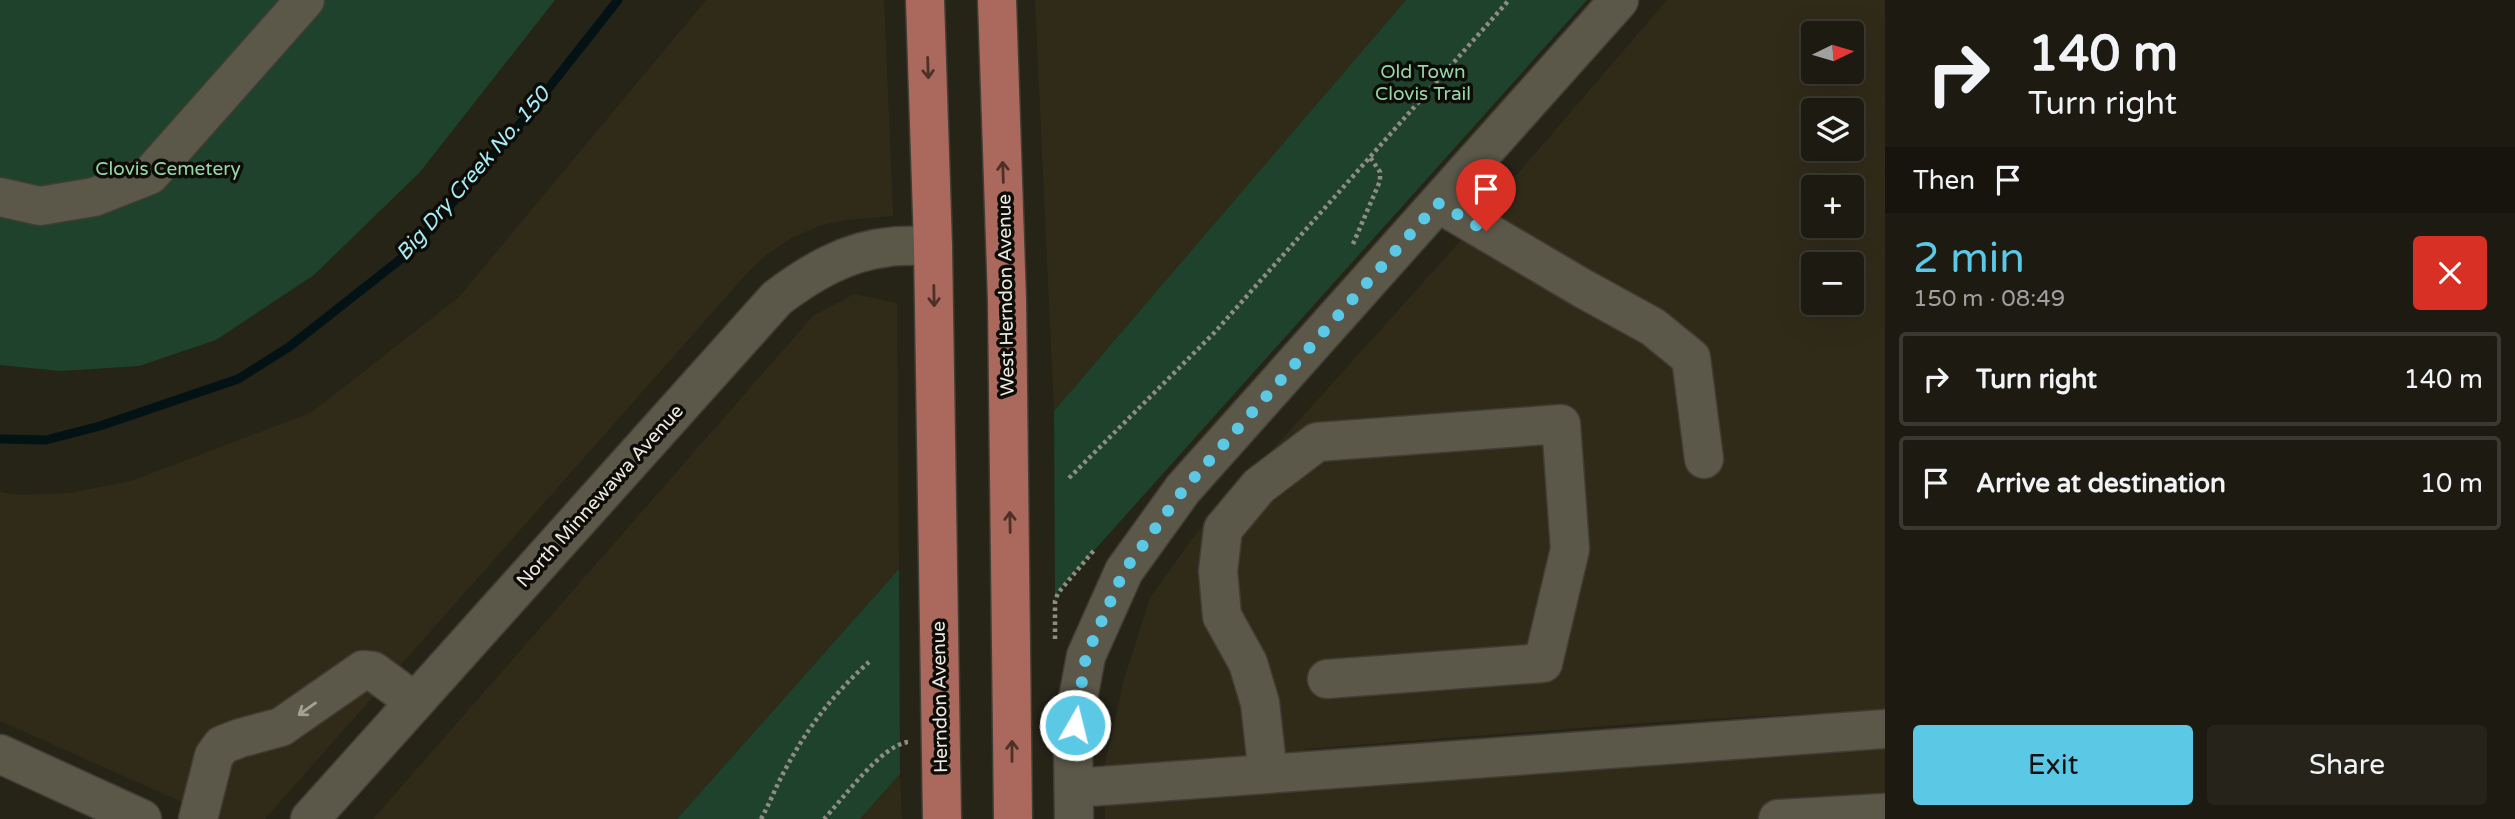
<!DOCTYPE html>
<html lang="en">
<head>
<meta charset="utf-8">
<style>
	:root { --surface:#1c1a11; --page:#25231a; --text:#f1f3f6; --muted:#a0a19f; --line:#3a3831; --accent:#5bc8e6 }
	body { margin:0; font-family:"Varela Round",sans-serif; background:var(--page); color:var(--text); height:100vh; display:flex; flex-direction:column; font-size:26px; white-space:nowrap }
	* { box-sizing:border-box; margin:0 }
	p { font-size:23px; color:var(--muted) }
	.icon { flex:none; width:38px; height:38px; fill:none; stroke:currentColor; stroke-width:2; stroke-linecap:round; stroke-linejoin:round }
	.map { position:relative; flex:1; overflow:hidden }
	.details { display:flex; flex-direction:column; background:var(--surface); width:630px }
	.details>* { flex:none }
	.guide { background:#1c1a11; color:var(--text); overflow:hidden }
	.needle { width:46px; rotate:85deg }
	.fabs { position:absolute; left:1801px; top:21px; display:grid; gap:14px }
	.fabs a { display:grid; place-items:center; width:63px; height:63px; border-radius:7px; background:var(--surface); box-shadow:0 7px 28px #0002,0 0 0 2px var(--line); font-size:35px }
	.pin { position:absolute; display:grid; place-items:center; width:60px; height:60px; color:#fff; margin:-72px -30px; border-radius:50% 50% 50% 0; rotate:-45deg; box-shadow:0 0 7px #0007 }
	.pin .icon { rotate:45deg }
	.me { position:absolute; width:77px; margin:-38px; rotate:8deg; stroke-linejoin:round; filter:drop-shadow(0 0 5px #0008) }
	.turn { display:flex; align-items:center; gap:24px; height:147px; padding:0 28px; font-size:32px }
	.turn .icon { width:91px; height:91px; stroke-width:2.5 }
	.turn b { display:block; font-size:49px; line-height:60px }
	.then { display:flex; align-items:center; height:66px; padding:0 28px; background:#0003; gap:14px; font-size:26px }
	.round { display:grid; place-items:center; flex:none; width:74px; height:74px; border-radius:7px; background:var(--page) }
	.headline { display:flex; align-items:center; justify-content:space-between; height:119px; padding:0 28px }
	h1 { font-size:42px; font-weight:600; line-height:52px; color:var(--accent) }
	.action { display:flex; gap:14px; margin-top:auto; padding:14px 28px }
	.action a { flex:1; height:80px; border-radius:7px; background:var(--accent); color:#111; font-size:28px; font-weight:600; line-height:80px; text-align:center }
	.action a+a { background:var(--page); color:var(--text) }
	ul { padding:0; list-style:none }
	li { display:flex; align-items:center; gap:21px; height:94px; margin:0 14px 10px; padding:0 14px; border:4px solid var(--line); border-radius:7px }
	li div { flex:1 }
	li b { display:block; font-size:26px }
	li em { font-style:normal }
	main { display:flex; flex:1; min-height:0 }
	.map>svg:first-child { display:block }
</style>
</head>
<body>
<main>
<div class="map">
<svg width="1885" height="819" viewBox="0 0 1885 819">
	<rect width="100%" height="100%" fill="#262317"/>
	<!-- built -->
	<path fill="#302b19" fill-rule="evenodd" d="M706,0H884L893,216L847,220L822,225L793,237L766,255L749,271L265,819H220L0,721V492L20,495L69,493L131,481L310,413L321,405L459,297Z
		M1035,0H1406L1054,411Z
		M1667,0H1885V819H1105V764L1124,679L1150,598L1192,539L1447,256ZM1813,33H1852V72H1813ZM1813,110H1852V149H1813ZM1813,187H1852V226H1813ZM1813,264H1852V303H1813ZM1822,713L1305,750L1304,749L1671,721Z
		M854,294L897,303L899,569L677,819H373L813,316Z
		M900,774L902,819H860Z"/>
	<!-- green -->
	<path fill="#1e422b" d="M0,0H555L420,172L314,275L216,340L139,366L60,371L0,365Z
		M1406,0H1587L1065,583L1058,593L1055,601L1054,411Z
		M899,569L900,774L860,819H677Z"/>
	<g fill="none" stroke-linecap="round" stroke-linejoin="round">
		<!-- stream -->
		<path stroke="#031215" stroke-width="9" d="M0,439L46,440L100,426L238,379L289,347L411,251L525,118L618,0"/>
		<defs>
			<path id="minor" d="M0,197L40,206L94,197L150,175L305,0
				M1438,203L1582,288L1653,327L1691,358L1704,459
				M0,754L142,819
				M1268,774L1260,703L1248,663L1222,616L1218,571L1223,529L1259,486L1317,442L1561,424L1570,549L1543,663L1327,679
				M1074,788L1885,729
				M198,819L214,756L222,745L240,738L281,727L363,670L373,671L415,702
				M310,819L777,298C810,273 847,251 889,247C904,245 918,246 933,246
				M1074,819L1073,745L1077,704L1086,656L1124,571L1183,489L1619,0
				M1778,819L1883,813L1885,814"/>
			<path id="major" d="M925,0L933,246L942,819
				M997,0L1007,300L1013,819"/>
		</defs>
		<!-- minor casing -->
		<use href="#minor" stroke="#403d34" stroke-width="41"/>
		<!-- major casing -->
		<use href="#major" stroke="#403d34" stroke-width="41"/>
		<!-- path -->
		<path stroke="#8f8d83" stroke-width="4.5" stroke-dasharray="3.5 3.5" stroke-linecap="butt" d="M1353,244L1380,181V172L1370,157
			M1069,478L1215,332L1509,0
			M1055,639V601L1058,593L1095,549
			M761,819C770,803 776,786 785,770C807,728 834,693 869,662
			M824,819C843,799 882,744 909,742"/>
		<!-- minor -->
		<use href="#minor" stroke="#5b5749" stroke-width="38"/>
		<!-- major -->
		<use href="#major" stroke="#ab685c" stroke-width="38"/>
	</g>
	<!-- one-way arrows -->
	<defs><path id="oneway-shaft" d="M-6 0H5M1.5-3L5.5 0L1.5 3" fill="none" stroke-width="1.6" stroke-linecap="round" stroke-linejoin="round" transform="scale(1.75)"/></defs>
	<g stroke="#4d3129">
		<use href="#oneway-shaft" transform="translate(928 68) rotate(88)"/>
		<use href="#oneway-shaft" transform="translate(1003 172) rotate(-92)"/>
		<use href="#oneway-shaft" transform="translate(934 296) rotate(89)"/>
		<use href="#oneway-shaft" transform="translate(1010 522) rotate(-91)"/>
		<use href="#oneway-shaft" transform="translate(1012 751) rotate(-90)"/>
	</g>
	<use stroke="#a4a096" href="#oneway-shaft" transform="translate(307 709) rotate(145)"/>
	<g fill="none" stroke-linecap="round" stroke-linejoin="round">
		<!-- route -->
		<path stroke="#5bc8e6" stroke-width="12" stroke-dasharray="0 21.6" d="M1075,725L1086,656L1124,571L1184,489L1438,203L1486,231"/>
	</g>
	<g text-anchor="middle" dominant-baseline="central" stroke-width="7" stroke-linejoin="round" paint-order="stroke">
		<!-- park labels -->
		<g font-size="19" fill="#96d6aa" stroke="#0e0c07">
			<text x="1423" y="72">Old Town<tspan x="1423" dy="22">Clovis Trail</tspan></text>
			<text x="168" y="169">Clovis Cemetery</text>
		</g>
		<!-- street labels -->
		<g font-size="19" fill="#eceae2" stroke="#0e0c07">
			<text transform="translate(1006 295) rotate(-91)">West Herndon Avenue</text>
			<text transform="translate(600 496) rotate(-48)">North Minnewawa Avenue</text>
			<text transform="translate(940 697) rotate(-91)">Herndon Avenue</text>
		</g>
		<!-- water labels -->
		<g font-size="21" font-style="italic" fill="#a6edf9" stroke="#0e0c07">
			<text transform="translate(473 174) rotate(-49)">Big Dry Creek No. 150</text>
		</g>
	</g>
</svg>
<div class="fabs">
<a><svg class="needle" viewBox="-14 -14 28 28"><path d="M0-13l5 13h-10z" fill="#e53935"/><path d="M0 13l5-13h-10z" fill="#a0a19f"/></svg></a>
<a><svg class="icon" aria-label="layers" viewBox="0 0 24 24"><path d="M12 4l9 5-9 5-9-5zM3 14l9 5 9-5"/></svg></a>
<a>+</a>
<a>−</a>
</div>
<div class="pin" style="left:1486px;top:231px;background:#d93025"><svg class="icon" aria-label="arrive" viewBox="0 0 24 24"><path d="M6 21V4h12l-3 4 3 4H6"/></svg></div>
<svg class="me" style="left:1075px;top:725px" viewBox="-20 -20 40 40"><circle r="17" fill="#5bc8e6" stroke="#fff" stroke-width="3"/><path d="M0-11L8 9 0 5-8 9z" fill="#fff"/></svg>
</div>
<section class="details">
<div class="guide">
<div class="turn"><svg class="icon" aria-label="right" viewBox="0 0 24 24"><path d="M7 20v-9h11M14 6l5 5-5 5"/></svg><div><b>140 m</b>Turn right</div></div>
<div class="then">Then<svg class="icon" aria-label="arrive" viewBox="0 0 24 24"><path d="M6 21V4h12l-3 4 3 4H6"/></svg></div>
</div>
<div class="headline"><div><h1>2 min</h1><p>150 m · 08:49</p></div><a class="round" style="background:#d93025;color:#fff"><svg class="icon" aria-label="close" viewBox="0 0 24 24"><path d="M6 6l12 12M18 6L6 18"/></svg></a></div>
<ul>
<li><svg class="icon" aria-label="right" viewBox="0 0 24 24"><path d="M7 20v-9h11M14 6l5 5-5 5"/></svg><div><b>Turn right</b></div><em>140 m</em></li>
<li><svg class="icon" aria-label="arrive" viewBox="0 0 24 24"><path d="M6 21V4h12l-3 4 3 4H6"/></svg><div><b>Arrive at destination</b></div><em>10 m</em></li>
</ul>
<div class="action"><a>Exit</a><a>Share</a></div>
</section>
</main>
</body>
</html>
